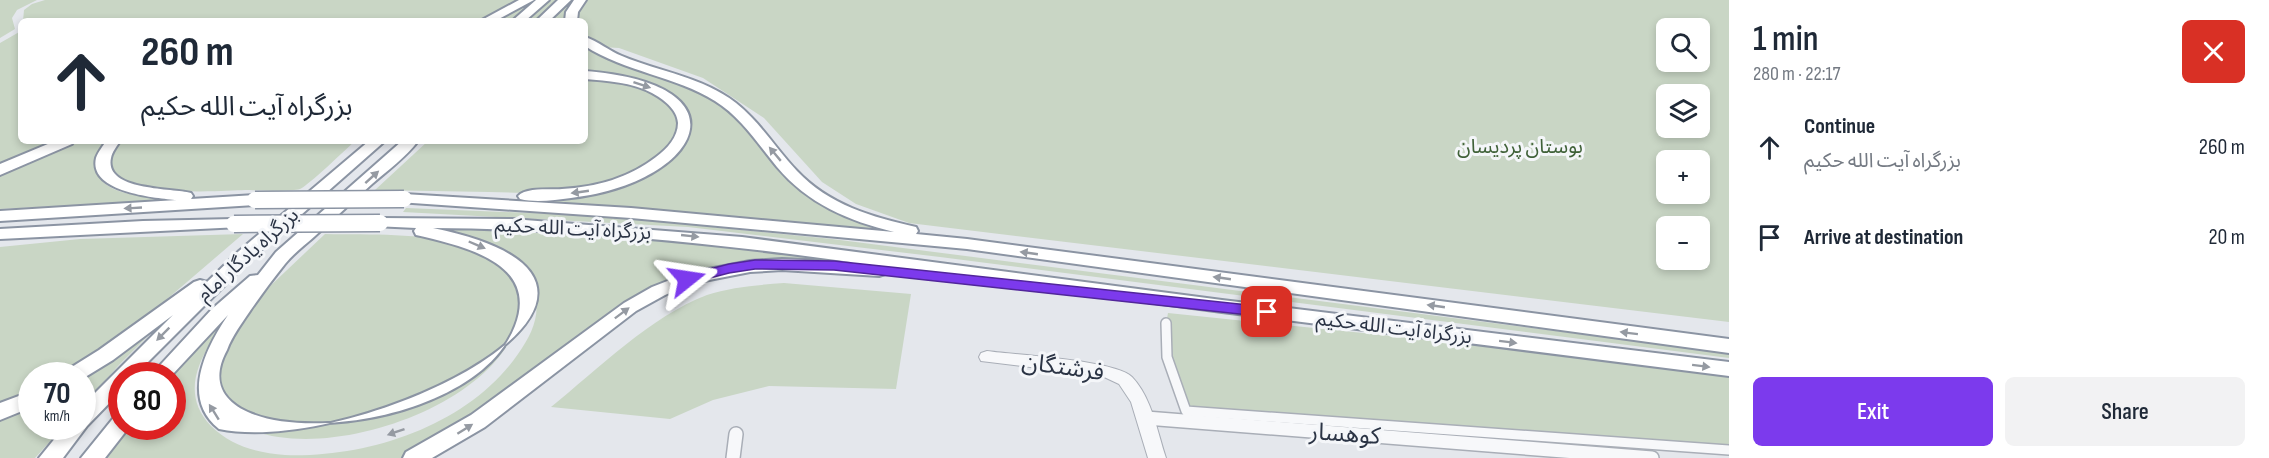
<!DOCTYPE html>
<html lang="en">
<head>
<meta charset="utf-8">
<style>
	:root { --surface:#fff; --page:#f2f2f3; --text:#1f2937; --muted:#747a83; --accent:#7c3aed }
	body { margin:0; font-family:"Sofia Sans Condensed","Noto Sans Arabic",sans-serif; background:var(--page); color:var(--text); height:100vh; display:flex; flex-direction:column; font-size:22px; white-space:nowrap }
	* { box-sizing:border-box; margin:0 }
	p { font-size:20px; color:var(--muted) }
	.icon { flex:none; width:33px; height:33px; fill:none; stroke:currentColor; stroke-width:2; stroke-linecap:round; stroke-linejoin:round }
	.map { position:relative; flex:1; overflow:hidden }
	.panel { display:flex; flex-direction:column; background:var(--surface); width:540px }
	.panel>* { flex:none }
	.hud { position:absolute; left:18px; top:18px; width:570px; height:126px; border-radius:9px; box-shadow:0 3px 9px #0003; background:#fff; color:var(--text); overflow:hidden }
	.controls { position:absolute; left:1656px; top:18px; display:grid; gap:12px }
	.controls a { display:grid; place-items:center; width:54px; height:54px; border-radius:9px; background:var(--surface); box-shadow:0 3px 9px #0003; font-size:30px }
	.speed { position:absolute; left:18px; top:362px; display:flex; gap:12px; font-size:30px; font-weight:700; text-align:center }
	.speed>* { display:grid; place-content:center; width:78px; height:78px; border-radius:50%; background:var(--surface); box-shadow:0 3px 9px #0003; line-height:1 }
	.speed small { font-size:15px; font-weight:400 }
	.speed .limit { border:9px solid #d22; background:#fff; color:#111 }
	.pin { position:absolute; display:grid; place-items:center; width:51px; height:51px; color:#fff; margin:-26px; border-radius:12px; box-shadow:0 3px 9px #0006 }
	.me { position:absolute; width:66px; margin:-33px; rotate:75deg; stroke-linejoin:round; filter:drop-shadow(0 0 4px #0008) }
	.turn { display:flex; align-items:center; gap:21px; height:126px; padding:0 24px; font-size:27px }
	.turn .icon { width:78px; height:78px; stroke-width:2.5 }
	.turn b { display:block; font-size:42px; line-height:51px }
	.round { display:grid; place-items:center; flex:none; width:63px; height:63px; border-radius:9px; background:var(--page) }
	.summary { display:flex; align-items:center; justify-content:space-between; height:102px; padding:0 24px }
	h1 { font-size:36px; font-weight:600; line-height:45px }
	.button { display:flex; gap:12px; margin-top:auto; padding:12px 24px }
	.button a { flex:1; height:69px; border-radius:9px; background:var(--accent); color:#fff; font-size:24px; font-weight:600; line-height:69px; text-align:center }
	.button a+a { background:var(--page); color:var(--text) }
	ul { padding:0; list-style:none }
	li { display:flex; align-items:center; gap:18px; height:90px; padding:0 24px }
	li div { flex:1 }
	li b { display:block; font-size:22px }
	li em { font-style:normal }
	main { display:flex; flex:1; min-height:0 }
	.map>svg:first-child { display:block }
</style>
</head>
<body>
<main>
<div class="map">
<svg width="1729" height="458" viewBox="0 0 1729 458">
	<rect width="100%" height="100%" fill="#e4e7ec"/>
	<!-- green -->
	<path fill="#c9d6c5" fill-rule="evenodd" d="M0,0H37L17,10L12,18L15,29L0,38Z
		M45,0H1729V322L909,223L856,204L822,182L764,118L703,78L619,48L585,46V21H23L24,10L32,4ZM1666,28H1700V62H1666ZM1666,94H1700V128H1666ZM1666,160H1700V194H1666ZM1666,226H1700V260H1666Z
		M21,31V141H61L0,166V43Z
		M585,47L595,53C638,70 689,80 726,109C748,126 763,150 781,171C808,201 841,216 878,230L640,208L497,200C548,199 597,200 644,176C661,168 679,156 687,137C709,86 618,73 585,72Z
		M585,78C614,80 660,84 675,113C695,149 618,181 593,186C560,194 523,193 489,192C451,191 413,191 375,190L428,141H585Z
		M74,141H108C64,201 162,198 197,199L0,209V173Z
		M120,141H355C345,150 309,185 300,189C291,192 256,190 245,190C217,191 75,202 120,141Z
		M406,208L604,216L832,239L1729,353V358L940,257L688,227L403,212Z
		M431,227L637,238L728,246L895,268L773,260L750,261L707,268L657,284L441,438L402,458H103L129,426H172V375L241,303C214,337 171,384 211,426C231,446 258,453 285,455C369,458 469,425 518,354C530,337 539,320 536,299C535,286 531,276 522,266C498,242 463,235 431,227Z
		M243,234L138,324L64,375H32L31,392L0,407V247L80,239Z
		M325,234C372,235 419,232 465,246C485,252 508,267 516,288C524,306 518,327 508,344C467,413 329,458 254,431C242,425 225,402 216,392L217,369L235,332L267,289Z
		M784,283L911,294L896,389L769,386L713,400L670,419L551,407C598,369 651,316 707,295C731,287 759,285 784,283Z
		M176,308L119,365L83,405V375Z
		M1168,313L1520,349L1729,376V450L1593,440L1186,422C1176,387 1160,350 1168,313Z
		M31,404L32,426H64L35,458H0V418Z"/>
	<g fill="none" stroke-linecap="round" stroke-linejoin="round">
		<defs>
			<path id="pedestrian" d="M1166,323L1167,357L1186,411L1729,450"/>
			<path id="minor" d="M1146,418L1652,458
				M733,458L736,434"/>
			<path id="tertiary" d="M987,351C1015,355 1115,360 1132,377C1152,398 1157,431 1166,458H1148L1131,402L1119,384L1102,376L981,361L979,357L981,353Z"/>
			<path id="trunk" d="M519,0H534L495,21H480Z
				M536,0H549L525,21H512Z
				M558,0H571L549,21H536Z
				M574,0H586L578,12L577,21H565L566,12Z
				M585,37C598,41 609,51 622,56C660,72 703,77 736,103C760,122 776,149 797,171C829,205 872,217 916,227L918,231L916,234L967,239L1729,339V353L967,249L631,218L398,202L396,199L404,194L631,208L894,232C849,221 808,204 777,167C758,144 741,117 715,101C675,76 625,72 585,46Z
				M585,71C752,84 700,183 571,198C555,200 536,203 520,199L518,196C526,187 551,190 562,189C596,187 629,178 656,157C667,149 678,137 678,123C677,109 663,99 652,93C631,82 608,81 585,79Z
				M55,141H74L72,144L0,175V164Z
				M106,141H120C117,146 112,152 111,158C104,191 171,188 191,193L193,196L191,199L255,195L263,200L255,205L0,221V211L177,200C155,198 88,192 96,158C98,152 103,146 106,141Z
				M369,141H385L251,259L135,375H122V390L87,426L63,458H39L65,426H82V406L173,315L113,360L82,379V375H64L67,370L99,350L194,282L200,280L207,282L239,251Z
				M402,141H418C406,157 387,171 372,184C353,201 334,219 315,236C305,245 294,253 285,264C273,279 261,295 250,311C242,323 232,336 227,350C168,458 470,444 515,326C540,262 462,246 416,235L414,231L416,228L374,226L372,223L374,220L380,218L512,219L742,237L1222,300L1729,362V376L1222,312L885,267L888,270L885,274L879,276L782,270L750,272L694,283L665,295L636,311L485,427L432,458H403L406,452L471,415L624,303L652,287L688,273L750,261L782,259L851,262C713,243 573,229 433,228C712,285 360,458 219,429C180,398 206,348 228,315L172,375H151L212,309L250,276L258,275L276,252Z
				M234,219L242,224L240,227L0,239V229L143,221Z
				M32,391V407L0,420V403Z
				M122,414V426H130L105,458H81L115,416Z"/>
		</defs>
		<!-- pedestrian casing -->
		<use href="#pedestrian" stroke="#a9aeb7" stroke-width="12"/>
		<!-- minor casing -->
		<use href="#minor" stroke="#a9aeb7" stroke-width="16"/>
		<!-- tertiary casing -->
		<use href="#tertiary" stroke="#a9aeb7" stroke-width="2"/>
		<!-- trunk casing -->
		<use href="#trunk" stroke="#8b94a3" stroke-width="4"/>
		<!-- pedestrian -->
		<use href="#pedestrian" stroke="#f7f8fa" stroke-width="9"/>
		<!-- minor -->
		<use href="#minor" stroke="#f7f8fa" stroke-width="13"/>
		<!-- tertiary -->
		<use href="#tertiary" fill="#f7f8fa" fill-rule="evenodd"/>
		<!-- trunk -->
		<use href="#trunk" fill="#fff" fill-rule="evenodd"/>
		<defs>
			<path id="trunk-bridge" d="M255,200L404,199
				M234,224L380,223"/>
		</defs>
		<!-- trunk-bridge casing -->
		<use href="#trunk-bridge" stroke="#8b94a3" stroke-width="19" stroke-linecap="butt"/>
		<!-- trunk-bridge -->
		<use href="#trunk-bridge" stroke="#fff" stroke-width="16"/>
	</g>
	<!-- one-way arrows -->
	<defs><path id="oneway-solid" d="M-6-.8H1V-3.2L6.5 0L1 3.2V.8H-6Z" transform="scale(1.5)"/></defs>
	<g fill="#959aa2">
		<use href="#oneway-solid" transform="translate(642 85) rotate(18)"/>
		<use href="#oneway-solid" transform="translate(775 154) rotate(-130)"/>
		<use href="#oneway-solid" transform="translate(372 177) rotate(-42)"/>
		<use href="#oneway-solid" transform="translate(580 192) rotate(172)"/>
		<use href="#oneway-solid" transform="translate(133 208) rotate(177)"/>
		<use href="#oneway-solid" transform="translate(690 236) rotate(6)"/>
		<use href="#oneway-solid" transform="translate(477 245) rotate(23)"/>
		<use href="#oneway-solid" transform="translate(1029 253) rotate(-172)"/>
		<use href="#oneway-solid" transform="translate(1222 278) rotate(-172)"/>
		<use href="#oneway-solid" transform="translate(1436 306) rotate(-172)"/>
		<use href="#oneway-solid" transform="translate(622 313) rotate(-37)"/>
		<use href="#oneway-solid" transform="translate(1629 333) rotate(-173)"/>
		<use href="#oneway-solid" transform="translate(163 334) rotate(135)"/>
		<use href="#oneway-solid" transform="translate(1508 342) rotate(7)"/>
		<use href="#oneway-solid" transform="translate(1701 366) rotate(7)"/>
		<use href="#oneway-solid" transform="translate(214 412) rotate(-122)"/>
		<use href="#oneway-solid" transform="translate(465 429) rotate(-32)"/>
		<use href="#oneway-solid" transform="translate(396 432) rotate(161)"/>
	</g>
	<!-- route -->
	<path fill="#7c3aed" stroke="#51269a" stroke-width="1.5" d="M755,260L834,261L1267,307L1275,312L1267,317L834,270L755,269L729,273L687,284L680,279L682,276L729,264Z"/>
	<g text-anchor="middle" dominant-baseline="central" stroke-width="6" stroke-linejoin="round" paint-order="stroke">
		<!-- park labels -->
		<g font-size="20" fill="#3f6138" stroke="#f4f6f9">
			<text x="1520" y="147">بوستان پردیسان</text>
		</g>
		<!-- street labels -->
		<g font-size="20" fill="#2b3445" stroke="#f4f6f9">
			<text transform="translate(573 229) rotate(3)">بزرگراه آیت الله حکیم</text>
			<text transform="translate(248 255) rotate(-42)">بزرگراه یادگار امام</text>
			<text transform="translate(1394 328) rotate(7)">بزرگراه آیت الله حکیم</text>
		</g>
		<!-- near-street labels -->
		<g font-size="24" fill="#2b3445" stroke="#f4f6f9">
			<text transform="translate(1063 367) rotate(8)">فرشتگان</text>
			<text transform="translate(1345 434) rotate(4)">کوهسار</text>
		</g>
	</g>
</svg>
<div class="controls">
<a><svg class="icon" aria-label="search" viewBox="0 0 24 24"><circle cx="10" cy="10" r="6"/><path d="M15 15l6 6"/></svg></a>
<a><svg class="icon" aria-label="layers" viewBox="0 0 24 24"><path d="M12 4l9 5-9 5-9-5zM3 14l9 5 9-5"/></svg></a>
<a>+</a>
<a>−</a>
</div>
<div class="speed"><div>70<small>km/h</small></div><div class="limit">80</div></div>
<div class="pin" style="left:1267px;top:312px;background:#d93025"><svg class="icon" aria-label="arrive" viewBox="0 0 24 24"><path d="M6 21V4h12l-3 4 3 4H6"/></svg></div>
<svg class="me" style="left:687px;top:279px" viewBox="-20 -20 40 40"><path d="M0-17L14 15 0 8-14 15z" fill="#7c3aed" stroke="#fff" stroke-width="4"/></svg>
<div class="hud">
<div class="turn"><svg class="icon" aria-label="ahead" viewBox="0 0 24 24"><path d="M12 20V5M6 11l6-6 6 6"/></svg><div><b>260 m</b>بزرگراه آیت الله حکیم</div></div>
</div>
</div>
<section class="panel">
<div class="summary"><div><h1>1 min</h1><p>280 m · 22:17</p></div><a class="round" style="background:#d93025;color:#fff"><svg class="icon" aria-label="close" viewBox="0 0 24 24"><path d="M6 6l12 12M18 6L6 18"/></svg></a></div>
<ul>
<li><svg class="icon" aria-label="ahead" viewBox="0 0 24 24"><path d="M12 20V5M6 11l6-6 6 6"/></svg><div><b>Continue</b><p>بزرگراه آیت الله حکیم</p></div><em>260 m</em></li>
<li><svg class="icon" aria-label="arrive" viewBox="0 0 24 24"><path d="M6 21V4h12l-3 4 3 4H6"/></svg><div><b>Arrive at destination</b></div><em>20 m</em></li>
</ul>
<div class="button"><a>Exit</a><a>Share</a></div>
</section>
</main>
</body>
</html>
